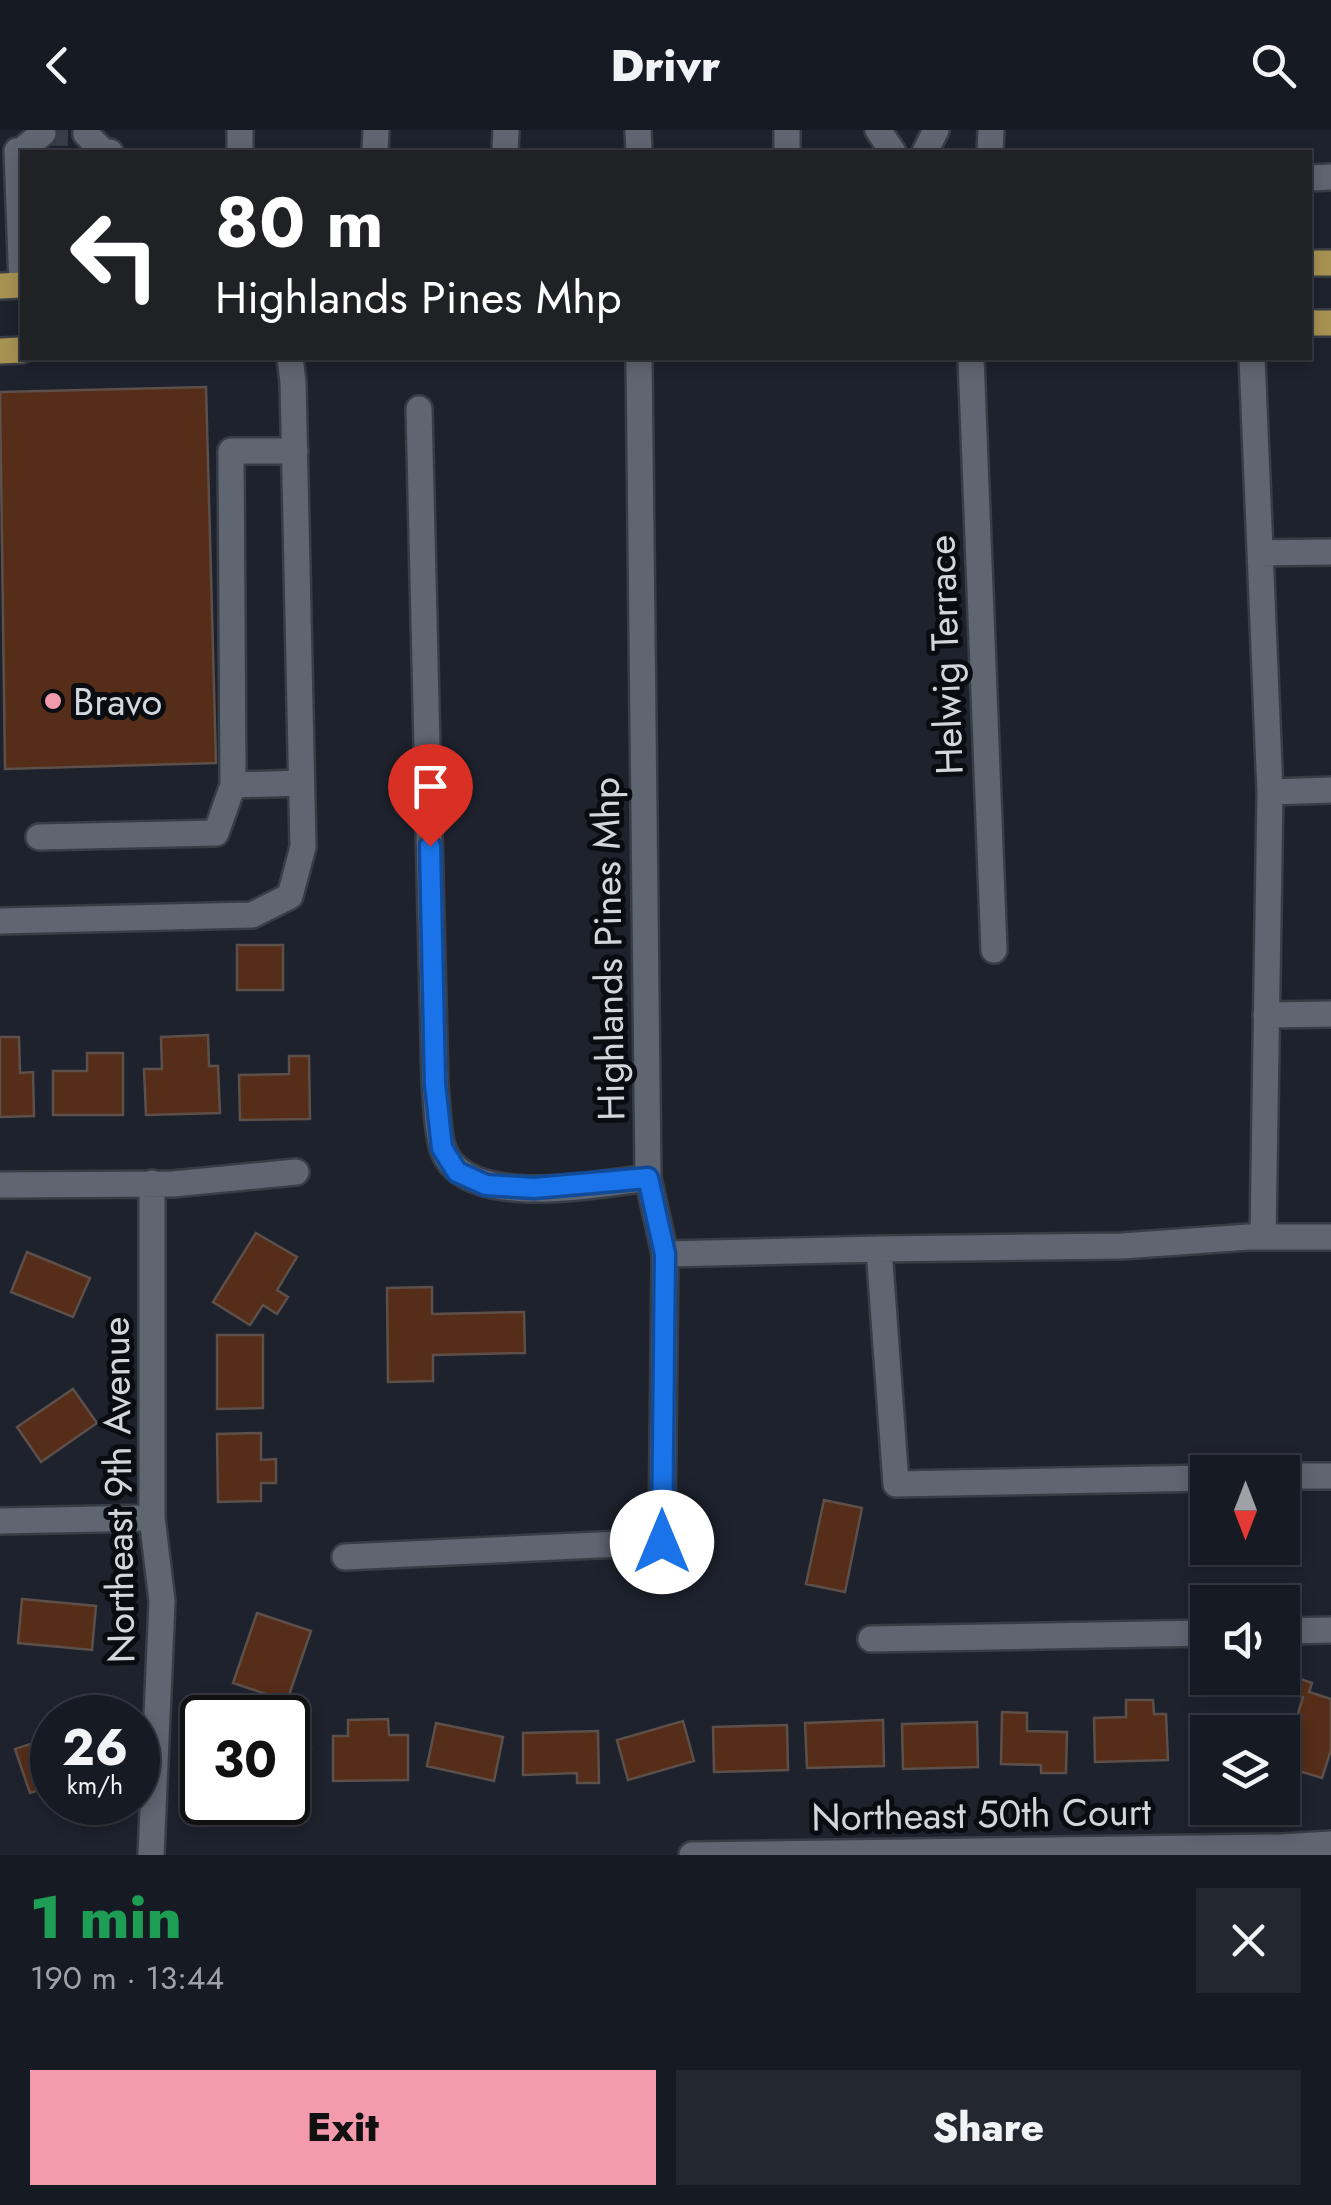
<!DOCTYPE html>
<html lang="en">
<head>
<meta charset="utf-8">
<style>
	:root { --surface:#161a22; --page:#23272f; --text:#f1f3f6; --muted:#9ea1a5; --line:#353840; --accent:#f39aac }
	body { margin:0; font-family:Jost,sans-serif; background:var(--page); color:var(--text); height:100vh; display:flex; flex-direction:column; font-size:38px; white-space:nowrap }
	* { box-sizing:border-box; margin:0 }
	p { font-size:32px; color:var(--muted) }
	.icon { flex:none; width:55px; height:55px; fill:none; stroke:currentColor; stroke-width:2; stroke-linecap:round; stroke-linejoin:round }
	.map { position:relative; height:1725px; overflow:hidden }
	.drawer { display:flex; flex-direction:column; background:var(--surface); flex:1 }
	.drawer>* { flex:none }
	.hud { position:absolute; left:20px; top:20px; width:1292px; height:210px; border-radius:0px; box-shadow:0 5px 15px #0003,0 0 0 2px var(--line); background:#202124; color:#fff; overflow:hidden }
	.needle { width:65px; rotate:180deg }
	.tools { position:absolute; left:1190px; top:1325px; display:grid; gap:20px }
	.tools a { display:grid; place-items:center; width:110px; height:110px; border-radius:0px; background:var(--surface); box-shadow:0 5px 15px #0003,0 0 0 2px var(--line); font-size:50px }
	.speed { position:absolute; left:30px; top:1565px; display:flex; gap:20px; font-size:50px; font-weight:700; text-align:center }
	.speed>* { display:grid; place-content:center; width:130px; height:130px; border-radius:50%; background:var(--surface); box-shadow:0 5px 15px #0003,0 0 0 2px var(--line); line-height:1 }
	.speed small { font-size:25px; font-weight:400 }
	.speed .limit { border:5px solid #111; border-radius:15px; background:#fff; color:#111 }
	.pin { position:absolute; display:grid; place-items:center; width:85px; height:85px; color:#fff; margin:-102px -42px; border-radius:50% 50% 50% 0; rotate:-45deg; box-shadow:0 0 10px #0007 }
	.pin .icon { rotate:45deg }
	.me { position:absolute; width:110px; margin:-55px; rotate:0deg; stroke-linejoin:round; filter:drop-shadow(0 0 8px #0008) }
	.turn { display:flex; align-items:center; gap:35px; height:210px; padding:0 30px; font-size:45px }
	.turn .icon { width:130px; height:130px; stroke-width:2.5 }
	.turn b { display:block; font-size:70px; line-height:85px }
	.round { display:grid; place-items:center; flex:none; width:105px; height:105px; border-radius:0px; background:var(--page) }
	.overview { display:flex; align-items:center; justify-content:space-between; height:170px; padding:0 30px }
	h1 { font-size:60px; font-weight:800; line-height:75px; color:#1e9e55 }
	.action { display:flex; gap:20px; margin-top:auto; padding:20px 30px }
	.action a { flex:1; height:115px; border-radius:0px; background:var(--accent); color:#111; font-size:40px; font-weight:800; line-height:115px; text-align:center }
	.action a+a { background:var(--page); color:var(--text) }
	header { display:flex; justify-content:space-between; align-items:center; height:130px; padding:0 30px; background:var(--surface); font-size:45px; font-weight:800 }
	.map>svg:first-child { display:block }
</style>
</head>
<body>
<header><svg class="icon" aria-label="back" viewBox="0 0 24 24"><path d="M15 5l-7 7 7 7"/></svg>Drivr<svg class="icon" aria-label="search" viewBox="0 0 24 24"><circle cx="10" cy="10" r="6"/><path d="M15 15l6 6"/></svg></header>
<div class="map">
<svg width="1331" height="1725" viewBox="0 0 1331 1725">
	<rect width="100%" height="100%" fill="#1d222d"/>
	<!-- building -->
	<path fill="#552d19" stroke="#5d4f49" stroke-width="2.5" d="M206,257L216,633L5,639L0,262Z
		M237,815H283V860H237Z
		M208,905L209,936H218L220,983L146,985L144,939H162L161,907Z
		M0,907H19L20,943L33,942L34,986L0,987Z
		M87,923H123V985H53V941H87Z
		M289,926H309L310,989L240,990L239,945L289,944Z
		M256,1103L297,1127L277,1160L288,1167L277,1184L263,1175L250,1195L213,1172Z
		M27,1122L90,1148L73,1187L11,1162Z
		M432,1157V1184L524,1182L525,1223L433,1225V1251L388,1252L387,1158Z
		M217,1205H263V1278L217,1279Z
		M73,1259L97,1293L41,1332L17,1297Z
		M261,1303V1330L276,1329V1353H261V1371L218,1372L217,1304Z
		M824,1370L862,1378L845,1462L806,1454Z
		M22,1469L96,1476L92,1520L18,1513Z
		M257,1483L311,1501L287,1571L233,1553Z
		M1289,1545L1312,1553L1309,1562L1331,1569V1620L1322,1648L1282,1636L1303,1567L1284,1561Z
		M1126,1570H1153L1154,1584H1166L1168,1630L1095,1632L1094,1588L1126,1587Z
		M1002,1582L1027,1583V1601L1067,1602L1066,1643H1041V1635L1001,1634Z
		M388,1589L389,1605H408V1650L333,1651V1606H348V1590Z
		M883,1590L884,1636L807,1638L805,1593Z
		M683,1591L694,1631L628,1650L617,1610Z
		M977,1592L978,1637L903,1639L902,1594Z
		M436,1593L503,1607L494,1651L427,1636Z
		M787,1595L788,1640L714,1642L713,1597Z
		M598,1601L599,1653H577V1643L523,1645V1603Z
		M288,1606L311,1619L290,1658L288,1657Z
		M52,1607V1656L30,1663L15,1619Z"/>
	<g fill="none" stroke-linecap="round" stroke-linejoin="round">
		<!-- minor-tunnel -->
		<path stroke="#383d47" stroke-width="25" stroke-dasharray="25 12" stroke-linecap="butt" d="M43,3L86,4"/>
		<defs>
			<path id="minor" d="M240,0V22
				M638,0L639,22
				M787,0V22
				M878,0L893,22
				M86,4L103,21L110,22
				M375,22L376,0
				M505,22L506,0
				M925,22L936,0
				M990,22L991,0
				M1310,48L1331,47
				M22,155L17,21H21L43,3
				M971,228L994,820
				M1252,228L1270,662L1263,1107
				M419,279L435,954C437,974 437,997 442,1016C461,1082 598,1054 648,1048
				M295,321H231L233,655L301,653
				M1261,423L1331,422
				M1270,662L1331,660
				M39,707L216,703L233,655
				M0,791L252,785L290,766L303,717L293,252L290,228
				M1266,885L1331,884
				M0,1055L173,1054L296,1042
				M879,1119L1122,1116L1249,1107H1331
				M665,1124L879,1119L896,1354L1208,1348
				M1282,1346H1331
				M0,1391L152,1388
				M345,1427L662,1412L665,1124L648,1048L639,228
				M1282,1501L1331,1500
				M871,1509L1208,1503
				M151,1725L162,1471L152,1388V1053
				M692,1725L1281,1717L1331,1714"/>
			<path id="major" d="M1310,133H1331
				M0,156L22,155
				M1310,193H1331
				M0,221L22,220"/>
		</defs>
		<!-- minor casing -->
		<use href="#minor" stroke="#383c45" stroke-width="30"/>
		<!-- major casing -->
		<use href="#major" stroke="#383c45" stroke-width="30"/>
		<!-- minor -->
		<use href="#minor" stroke="#5f6571" stroke-width="25"/>
		<!-- major -->
		<use href="#major" stroke="#a79252" stroke-width="25"/>
	</g>
	<g fill="none" stroke-linecap="round" stroke-linejoin="round">
		<defs>
			<path id="route" d="M430,716L435,954L442,1018L457,1042L486,1055L534,1058L648,1048L665,1124L662,1412"/>
		</defs>
		<!-- route casing -->
		<use href="#route" stroke="#114b97" stroke-width="25"/>
		<!-- route -->
		<use href="#route" stroke="#1a73e8" stroke-width="18"/>
	</g>
	<!-- markers -->
	<circle fill="#f39aac" stroke="#090c10" stroke-width="4" cx="53" cy="571" r="10"/>
	<g text-anchor="middle" dominant-baseline="central" stroke-width="10" stroke-linejoin="round" paint-order="stroke">
		<!-- street labels -->
		<g font-size="38" fill="#d2d6dd" stroke="#090c10">
			<text transform="translate(945 525) rotate(-92)">Helwig Terrace</text>
			<text transform="translate(608 819) rotate(-91)">Highlands Pines Mhp</text>
			<text transform="translate(118 1360) rotate(-91)">Northeast 9th Avenue</text>
			<text transform="translate(981 1684) rotate(-1)">Northeast 50th Court</text>
		</g>
		<!-- poi labels -->
		<g font-size="38" fill="#d2d6dd" stroke="#090c10" text-anchor="start">
			<text x="73" y="571">Bravo</text>
		</g>
	</g>
</svg>
<div class="tools">
<a><svg class="needle" viewBox="-14 -14 28 28"><path d="M0-13l5 13h-10z" fill="#e53935"/><path d="M0 13l5-13h-10z" fill="#9ea1a5"/></svg></a>
<a><svg class="icon" aria-label="sound" viewBox="0 0 24 24"><path d="M4 9h4l5-4v14l-5-4H4zM17 9q2 3 0 6"/></svg></a>
<a><svg class="icon" aria-label="layers" viewBox="0 0 24 24"><path d="M12 4l9 5-9 5-9-5zM3 14l9 5 9-5"/></svg></a>
</div>
<div class="speed"><div>26<small>km/h</small></div><div class="limit">30</div></div>
<div class="pin" style="left:430px;top:716px;background:#d93025"><svg class="icon" aria-label="arrive" viewBox="0 0 24 24"><path d="M6 21V4h12l-3 4 3 4H6"/></svg></div>
<svg class="me" style="left:662px;top:1412px" viewBox="-20 -20 40 40"><circle r="19" fill="#fff"/><path d="M0-13L10 11 0 6-10 11z" fill="#1a73e8"/></svg>
<div class="hud">
<div class="turn"><svg class="icon" aria-label="left" viewBox="0 0 24 24"><path d="M17 20v-9H6M10 6l-5 5 5 5"/></svg><div><b>80 m</b>Highlands Pines Mhp</div></div>
</div>
</div>
<section class="drawer">
<div class="overview"><div><h1>1 min</h1><p>190 m · 13:44</p></div><a class="round"><svg class="icon" aria-label="close" viewBox="0 0 24 24"><path d="M6 6l12 12M18 6L6 18"/></svg></a></div>
<div class="action"><a>Exit</a><a>Share</a></div>
</section>
</body>
</html>
